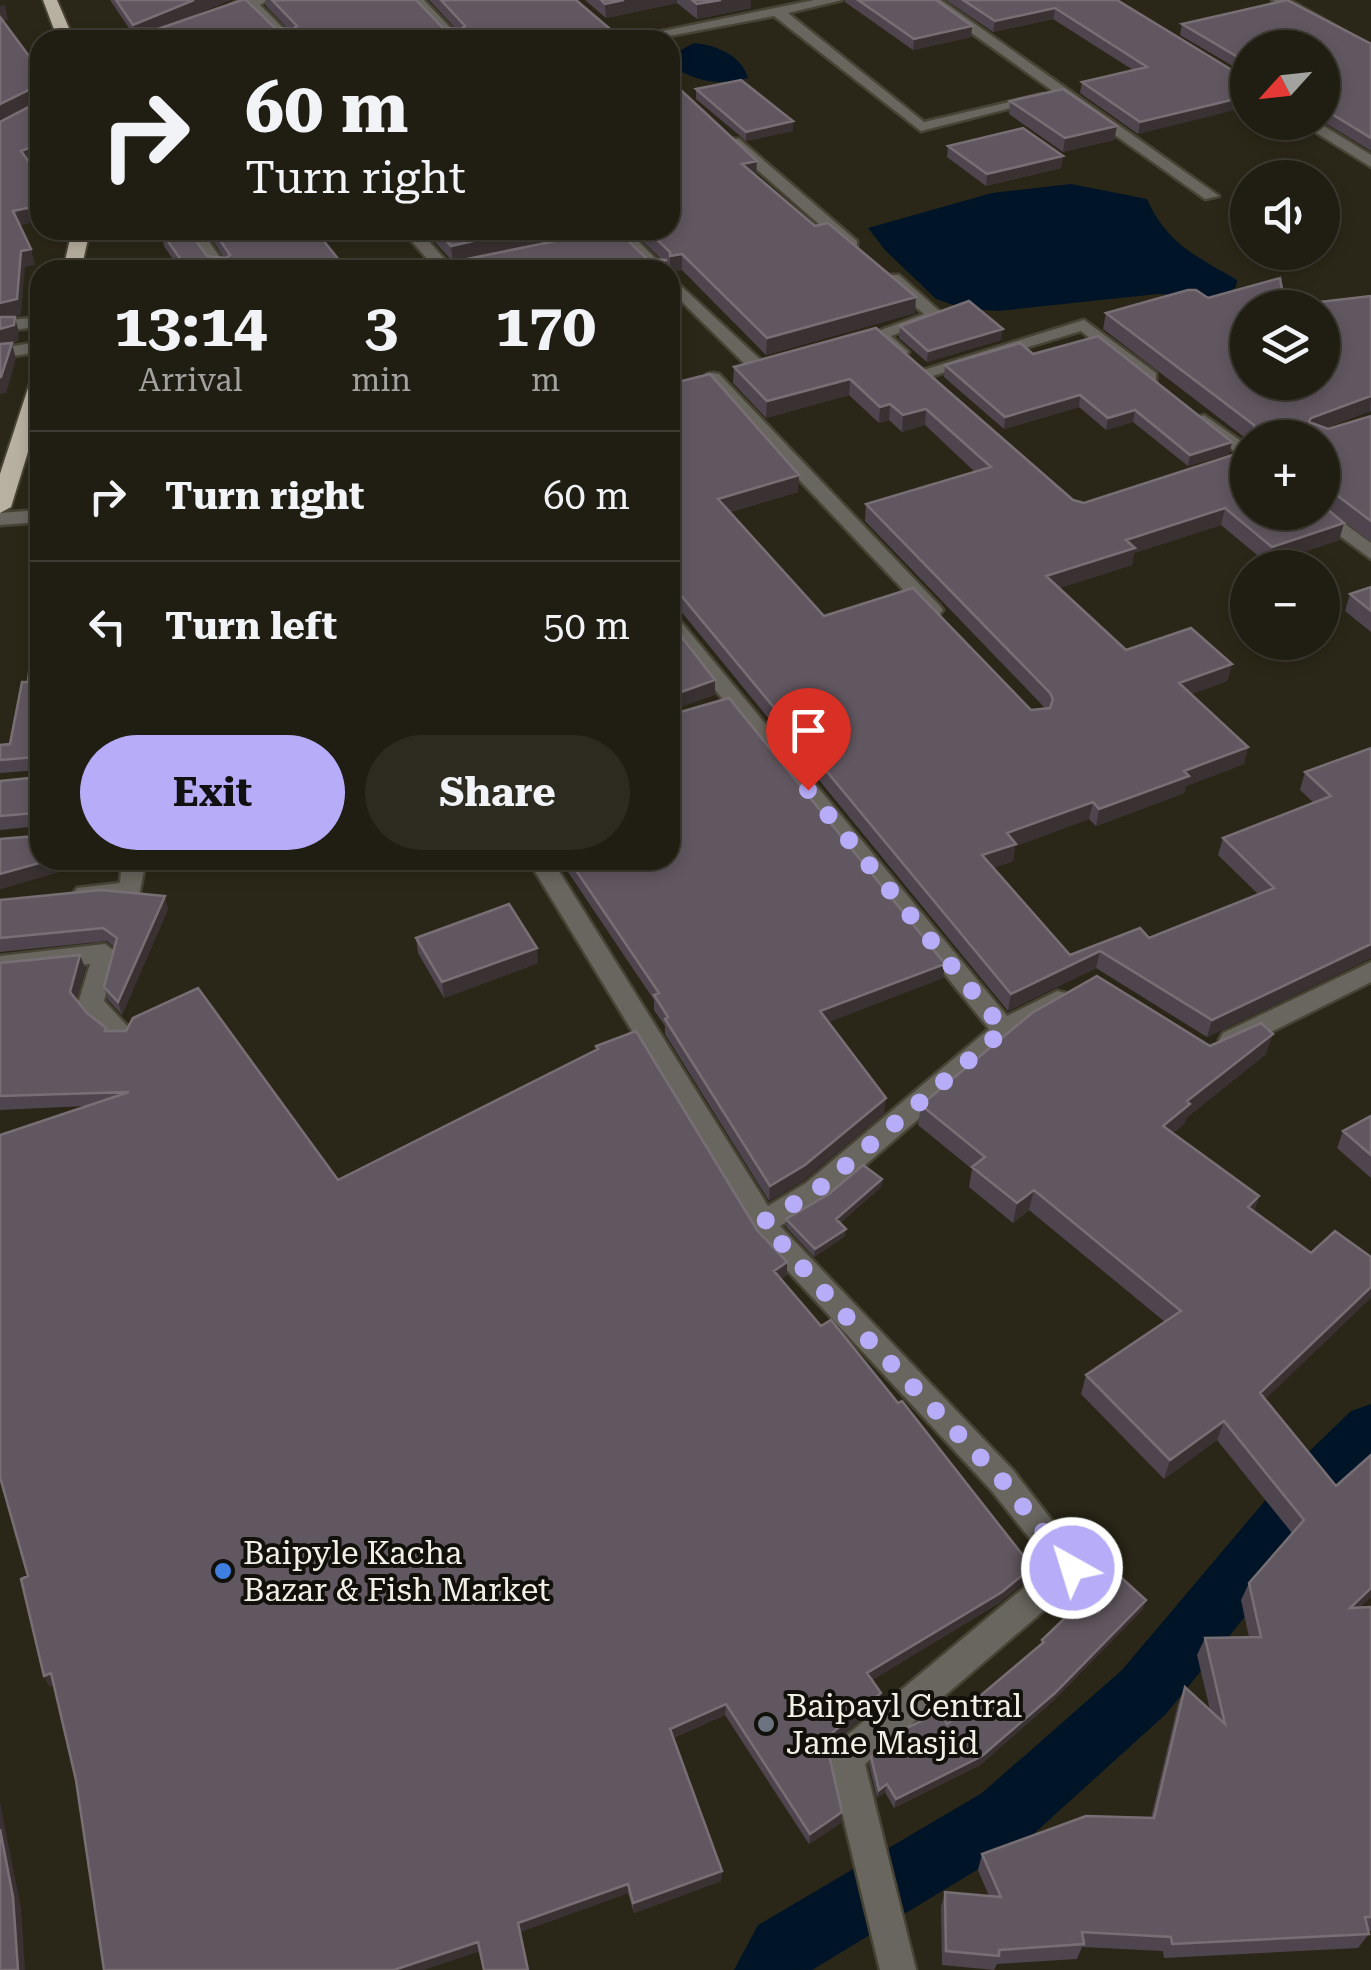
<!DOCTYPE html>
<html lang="en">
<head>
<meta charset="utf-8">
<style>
	:root { --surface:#201d12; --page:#2d2a20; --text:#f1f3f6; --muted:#a2a29f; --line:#3d3b32; --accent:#b6acf8 }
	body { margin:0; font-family:"Roboto Serif",serif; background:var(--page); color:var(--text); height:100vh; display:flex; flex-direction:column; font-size:38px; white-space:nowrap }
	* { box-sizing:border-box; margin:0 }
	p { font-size:32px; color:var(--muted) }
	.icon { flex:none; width:55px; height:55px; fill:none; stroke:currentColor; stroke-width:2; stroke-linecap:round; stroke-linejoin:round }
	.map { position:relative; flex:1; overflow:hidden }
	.drawer { position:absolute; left:30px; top:260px; width:650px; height:610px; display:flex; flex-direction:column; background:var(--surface); border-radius:30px; box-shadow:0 5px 15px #0003,0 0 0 2px var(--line) }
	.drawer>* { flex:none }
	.top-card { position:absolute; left:30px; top:30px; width:650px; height:210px; border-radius:30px; box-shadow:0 5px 15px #0003,0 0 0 2px var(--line); background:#201d12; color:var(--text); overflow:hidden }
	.needle { width:65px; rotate:243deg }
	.controls { position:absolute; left:1230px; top:30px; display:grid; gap:20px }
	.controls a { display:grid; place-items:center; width:110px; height:110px; border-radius:50%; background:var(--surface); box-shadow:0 5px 15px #0003,0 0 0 2px var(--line); font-size:50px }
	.pin { position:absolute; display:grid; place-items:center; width:85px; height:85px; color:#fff; margin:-102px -42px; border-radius:50% 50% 50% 0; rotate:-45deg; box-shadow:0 0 10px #0007 }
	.pin .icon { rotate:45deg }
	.me { position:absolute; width:110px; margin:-55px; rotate:321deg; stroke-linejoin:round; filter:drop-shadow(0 0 8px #0008) }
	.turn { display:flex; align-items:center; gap:35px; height:210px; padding:0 50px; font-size:45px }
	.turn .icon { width:130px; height:130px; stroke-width:2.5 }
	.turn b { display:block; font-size:70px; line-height:85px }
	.eta { display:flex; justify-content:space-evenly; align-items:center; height:170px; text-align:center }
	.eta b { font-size:60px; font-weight:700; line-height:70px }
	.primary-button { display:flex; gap:20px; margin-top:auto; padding:20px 50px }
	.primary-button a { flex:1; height:115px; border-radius:60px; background:var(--accent); color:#111; font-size:40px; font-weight:700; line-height:115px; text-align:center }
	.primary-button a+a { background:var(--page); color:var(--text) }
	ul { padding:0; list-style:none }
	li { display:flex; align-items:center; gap:30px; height:130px; padding:0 50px; border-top:2px solid var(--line) }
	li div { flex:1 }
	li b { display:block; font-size:38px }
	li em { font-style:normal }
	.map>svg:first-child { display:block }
</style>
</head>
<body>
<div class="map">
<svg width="1371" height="1970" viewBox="0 0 1371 1970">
	<rect width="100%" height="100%" fill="#2b2718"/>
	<!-- water -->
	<path fill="#001427" d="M694,43C717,45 742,56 748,78C719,86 697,82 672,66L670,56Z
		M1071,184L1147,199C1167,244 1196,256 1237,280L1236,287L1221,297L1158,294L998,311L962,308L936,299L885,250L868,228L992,193Z"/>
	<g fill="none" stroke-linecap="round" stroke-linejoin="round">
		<!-- canal -->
		<path fill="#001427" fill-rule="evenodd" d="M1371,1404V1468L1338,1502L1166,1714L1028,1839L812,1970H734L758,1925L982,1793L1122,1670L1296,1464L1351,1411Z"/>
		<defs>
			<path id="minor" d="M240,0H268L260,5L295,40H280L248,9L221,18L214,14Z
				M409,0H424L462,40H447Z
				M814,0H842L788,13L924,122L1043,94L1050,98L921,131L774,16L648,40H619Z
				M925,0H941L1219,196L1205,199Z
				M1272,0H1289L1371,46V56Z
				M1299,122H1317L1371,155V167Z
				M729,139H739L857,241V247H845L729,145Z
				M185,230H201L229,270H213Z
				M402,230H419L454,270H437Z
				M610,230H627L667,270H650Z
				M887,275H899L945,316L891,336L909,352L900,357L870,334L924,314L887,283Z
				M670,276L763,362V370H751L670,290Z
				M40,317V327L0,331V321Z
				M1084,320L1156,373V381H1144L1081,331L929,377H917L914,373Z
				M40,342V352L0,358V348Z
				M713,373L719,374L940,606L943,610L940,614H926L707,382V374Z
				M1204,415L1248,446V461L1198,425V417Z
				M1322,507L1371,543V559L1313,516L1311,512H1322Z
				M40,510V522L0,525V513Z
				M670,615L677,617L1007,1016L1057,991L1066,993L1070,1000L1066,1007L1013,1037L826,1199L780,1226L1013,1470L1088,1567L1083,1577L865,1764L916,1970H880L829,1758L834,1746L1051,1565L991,1490L760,1241L528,860H552L768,1206L806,1183L989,1029L670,634Z
				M122,860H146L139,896L77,900L73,894L77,888L120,883Z
				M105,944L117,953L104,1001L134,1033L130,1040C110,1046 88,1020 78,1003L90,964L0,974V956Z
				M1371,962V982L1241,1047H1223L1219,1040L1223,1033Z"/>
			<path id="trunk" d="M43,0H57L74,40H58Z
				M72,230H90L81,270H63Z
				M40,376V413L11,507L0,513V474L30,382Z"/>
		</defs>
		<!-- minor casing -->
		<use href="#minor" stroke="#474335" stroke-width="5"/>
		<!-- trunk casing -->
		<use href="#trunk" stroke="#474335" stroke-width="4"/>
		<!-- minor -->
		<use href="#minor" fill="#69665f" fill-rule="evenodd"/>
		<!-- trunk -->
		<use href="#trunk" fill="#b8b0a0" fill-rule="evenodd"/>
	</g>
	<!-- wall -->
	<path fill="#4f454f" d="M110,0H230L175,23L288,29L266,6L265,0H416L443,28L456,29L429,0H576L623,40H137Z
		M585,0H751V8L697,19L677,3L606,18Z
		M845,0H936L972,26L971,37L913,50L845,2Z
		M946,0H1117L1248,80L1138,134L1080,93L1082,82L1133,70L1053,19L993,32Z
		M1182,24L1371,44V151L1322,121V48H1248V75L1180,35Z
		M696,89L793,131L746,141L696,99Z
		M1010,101L1117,126L1114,140L1063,152L1009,114Z
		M948,146L1063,156L1061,168L986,186L947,157Z
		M756,176L915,313L766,355L682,270L670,272V267L667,265V270H463L462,260H662L631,230H670Z
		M160,230L207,256L224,258L206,230H328L317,232L347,270H180L164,246Z
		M424,230H591L453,262Z
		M1371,296V412L1370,411L1325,428L1328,429L1371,416V542L1322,504V438H1248V440L1103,329L1106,313L1208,298L1285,306Z
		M900,326L1001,340L927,362L899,338Z
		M876,328L1073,500L1084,503L1248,450L1344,523L1339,540L1268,564L1221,525L1134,553L1132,565L1059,588L1126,650L1232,664L1227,681L1191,694L1248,747L1244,764L1186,786L1184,793L1096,826L1089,819L1015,846L1013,861L993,868L1070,955L1149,938L1258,894L1218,855L1223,838L1314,803L1300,790L1305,772L1371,748V958L1207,1037L1096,968L1008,1011L670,598V384L798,492L730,512L824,616L1031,710L1045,708L865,521L866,504L975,472L925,425L902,432L889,420L879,423L849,395L766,418L733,383L734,367Z
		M1033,354L1229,454L1188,466L1133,422L1106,430L1079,407L1004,429L944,377L945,365Z
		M1247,573H1248V592L1243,588Z
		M1371,587V632L1345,611L1350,594Z
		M40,607V860H100L0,889V839L36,836L39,833V826L0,830V781L39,777V770L0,773V745L10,744L28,682Z
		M560,860H670L945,964L943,978L828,1022L884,1113L804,1180L769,1201L665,1034V1026L654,1010V1000Z
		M0,900L168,909L122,1015L108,1000L104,987L114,947L107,941L0,952Z
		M416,938L538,963L444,998L418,953Z
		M80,955L85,968L76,1000L87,1013L107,1031L338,1180L596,1050V1046L787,1262V1275L781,1279L1028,1579L999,1603L872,1680L881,1693L879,1704L832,1743L828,1751L842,1812L841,1823L809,1844L725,1715L673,1738L722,1871L721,1881L634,1913L628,1893L520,1932L480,1951L76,1780L54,1685L50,1687L44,1676L28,1576L85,1106L0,1110V963Z
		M1210,1046L1266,1054L1186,1118L1184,1124L1173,1133L1259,1196L1254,1211L1265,1400L1336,1486L1371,1455V1597L1360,1607H1371V1931H1368L1369,1934L1358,1948L1164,1958L1163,1951L1082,1947L1077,1959L997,1964L994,1970L942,1965L941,1907L945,1892L989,1896L978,1870L982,1854L1151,1818L1178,1704L1185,1687L1210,1710L1197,1655L1205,1638L1249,1637L1241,1600L1249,1583L1292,1533L1217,1440L1164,1479L1081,1394L1086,1375L1165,1322L1029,1210L1013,1223L969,1187L972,1169L918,1125L921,1105Z
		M1371,1116V1178L1337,1148L1343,1131Z
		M882,1179L881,1187L840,1223L845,1236L814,1257L786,1227V1219Z
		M1143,1609L1053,1701L980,1765L894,1808L885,1792L877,1798L869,1765L871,1757L947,1724L1040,1646L1042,1640Z"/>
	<!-- shaded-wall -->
	<path fill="#393132" d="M194,0H230L141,37L135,29L137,39L136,40L133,25Z
		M624,0H677V3L606,18L605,4Z
		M721,0H751V8L697,19V4Z
		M5,5L8,20L0,21V6Z
		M1055,8L1053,19L993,32L995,21Z
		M972,26L971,37L913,50L914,39Z
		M37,86L40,101L0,121V104Z
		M1248,96V107L1138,134L1140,122Z
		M793,121V131L746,141V132Z
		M1117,126L1114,140L1063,152L1065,138Z
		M40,144V161L24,166L21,151Z
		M1063,156L1061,168L986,186L987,174Z
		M757,161L756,176L742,164Z
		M38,174L40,203L37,222L17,226L13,211Z
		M522,230H591L453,262L451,246Z
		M31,249L35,265L25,267L21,315L0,320V303L21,251Z
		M682,254V270L670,272V256Z
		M667,260V270H627Z
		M916,297L915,313L766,355L767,338Z
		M15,317L19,333L18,341L12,343L16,359L6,393L0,394V329Z
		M1003,329L1001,340L927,362L928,351Z
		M850,379L849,395L766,418L767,401Z
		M1080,395L1079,407L1004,429L1005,417Z
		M1371,396L1370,411L1307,434L1309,422L1311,418Z
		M890,404L889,420L879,423L880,407Z
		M926,409L925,425L902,432L903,415Z
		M1135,410L1133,422L1106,430L1108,418Z
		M1232,442L1229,454L1188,466L1190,455Z
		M799,475L798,492L718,515V499Z
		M1225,508L1221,525L1134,553L1132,565L1044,593L1046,576L1126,540Z
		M1344,523L1339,540L1268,564L1272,547Z
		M1339,602L1334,617L1322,621V607Z
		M1232,664L1227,681L1175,700L1179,683Z
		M715,680V695L670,711V696Z
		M1248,747L1244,764L1186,786L1184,793L1096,826L1099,809L1184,771Z
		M1093,802L1089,819L1015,846L1013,861L980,873L982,855L1007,833Z
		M50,860H100L0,889V874Z
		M165,896L168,909L122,1015L118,1002Z
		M1371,944V958L1207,1037L1212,1020Z
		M537,948L538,963L444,998L442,982Z
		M1100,951L1096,968L1008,1011L1011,994Z
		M80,955L85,968L75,1005L70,992Z
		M945,964L943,978L819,1026L820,1011Z
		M1273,1034L1266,1054L1186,1118L1184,1124L1158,1146L1163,1126L1187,1101Z
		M886,1098L884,1113L804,1180L769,1201L770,1186Z
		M882,1179L881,1187L835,1227L836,1219Z
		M1034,1190L1029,1210L1013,1223L1017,1203Z
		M1259,1196L1252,1216L1248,1207Z
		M846,1229L845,1236L814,1257L815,1249Z
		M787,1262V1275L774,1284V1271Z
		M1371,1287V1298L1252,1412L1260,1393Z
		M1224,1421L1217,1440L1164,1479L1170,1460Z
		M1032,1567L1028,1579L999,1603L866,1684L867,1673Z
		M1371,1588V1597L1341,1625L1350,1608Z
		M1146,1600L1143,1609L1053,1701L980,1765L894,1808L896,1799Z
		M51,1673L57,1684L50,1687L44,1676Z
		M881,1693L879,1704L832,1743L826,1757L827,1746L833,1732Z
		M726,1704L725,1715L670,1739V1729Z
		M887,1784L885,1792L877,1798L879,1790Z
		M0,1802L21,1908L25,1970H18L0,1829Z
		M842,1812L841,1823L809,1844L810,1834Z
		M722,1871L721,1881L634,1913L633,1903Z
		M628,1884V1893L520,1932L518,1923Z
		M478,1942L481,1951L424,1970H394Z"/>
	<!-- building -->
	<path fill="#615760" stroke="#786f75" stroke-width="2.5" fill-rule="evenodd" d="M116,0H194L133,25Z
		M242,0H246L275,28L293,29L297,26L272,0H416L443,28L461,29L465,26L441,0H576L623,40H142L135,29H158Z
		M601,0H624L605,4Z
		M692,0H721L697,4Z
		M858,0H936L972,26L914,39Z
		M963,0H1117L1248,80V96L1140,122L1082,82L1147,67L1055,8L995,21Z
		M1287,0L1371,44V138L1322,108V48H1248V63L1182,24Z
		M0,17L40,71V144L21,151L38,174L33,207L13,211L31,249L21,251L17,299L0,303V122L38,102L37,86L0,104Z
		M670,80L757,161L742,164L815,226L828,223L916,297L767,338L682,254L670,256V252L647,230H670Z
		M741,80L793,121L746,132L696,89Z
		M1063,89L1117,126L1065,138L1010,101Z
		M1023,128L1063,156L987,174L948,146Z
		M160,230H188L207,256L226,258L230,255L213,230H315L347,270H188Z
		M437,230H522L451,246Z
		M609,230H617L647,259L667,260L627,270H470L462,260Z
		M1280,278L1285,306L1371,296V396L1311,418L1309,422L1328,429L1371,416V521L1326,487L1322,492V438H1255L1254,425L1106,313L1188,290H1196L1208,298ZM1248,308H1322V382H1248Z
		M969,301L1003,329L928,351L900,326Z
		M0,317H15L14,325L0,329Z
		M876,328L1073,500L1084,503L1248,450V512H1322V505L1344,523L1272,547L1225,508L1126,540L1135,548L1046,576L1126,650L1191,628L1232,664L1179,683L1248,747L1184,771L1189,776L1099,809L1093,802L1007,833L1016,844L982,855L1070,955L1140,928L1149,938L1274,888L1223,838L1331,796L1305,772L1371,748V944L1212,1020L1100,951L1011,994L670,582V384L710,374L799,475L718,499L824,616L913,588L1031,710L1050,708L1053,699L1050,693L866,504L991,467L926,409L903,415L890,404L880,407L850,379L767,401L734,367Z
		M1098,336L1232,442L1190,455L1135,410L1108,418L1080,395L1005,417L945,365L1020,343L1033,354Z
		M12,343L1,377H0V344Z
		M1287,559L1297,568H1263Z
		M1371,587V611L1350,594Z
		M1322,588L1339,602L1322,607Z
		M40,607V860H50L0,874V839L36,836L39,833V817L35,813L0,816V781L39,777L40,761L36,757L0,760V745L10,744L22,682H28L36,608Z
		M670,622L715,680L670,696Z
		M729,698L945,964L820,1011L886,1098L805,1165L770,1186L665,1019L668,1017L654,995L659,993L569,860H670V715Z
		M101,890L165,896L118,1002L104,987L117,938L103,928L0,938V900Z
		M509,904L537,948L442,982L416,938Z
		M80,955L70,992L87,1013L106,1028L105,1031H126L133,1018L198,988L338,1180L598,1049L596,1046L636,1031L757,1230L787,1262L774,1271L821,1326L831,1320L898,1403L902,1401L1032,1567L1002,1592L867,1673L881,1693L833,1732L827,1746L842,1812L810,1834L726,1704L670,1729L722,1871L633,1903L628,1884L518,1923L528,1970H484L478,1942L394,1970H104L76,1780L51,1673L44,1676L21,1579L28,1576L0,1477V1135L129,1092L0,1096V963Z
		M1097,976L1210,1046L1261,1023L1273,1034L1187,1101L1190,1104L1163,1126L1259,1196L1248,1207L1311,1253L1335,1231L1371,1257V1287L1260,1393L1336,1486L1371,1455V1588L1350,1608L1371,1607V1917H1365L1369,1934L1172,1944L1171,1937L1082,1932L1084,1944L999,1950V1956L946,1951L945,1892L1001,1897L982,1854L1086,1816L1154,1818L1185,1687L1225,1724L1205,1638L1261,1637L1249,1583L1304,1520L1224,1421L1170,1460L1086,1375L1181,1311L1034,1190L1017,1203L972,1167L985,1157L921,1105L1032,1013Z
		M1371,1116V1155L1343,1131Z
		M863,1165L882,1179L836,1219L846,1229L815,1249L786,1219L829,1194Z
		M1114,1571L1146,1600L1055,1693L982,1756L896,1799L887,1784L879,1790L871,1757L902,1730L940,1712L947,1724L1044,1642L1042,1640Z
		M0,1829L13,1897L18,1970H0Z"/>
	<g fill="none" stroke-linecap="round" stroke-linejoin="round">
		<!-- route -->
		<path stroke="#b6acf8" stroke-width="18" stroke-dasharray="0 32.4" d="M808,790L1004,1030L816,1191L763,1222L840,1310L1002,1480L1072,1568"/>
	</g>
	<!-- markers -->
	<circle fill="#3f7fe0" stroke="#12100a" stroke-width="4" cx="223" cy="1571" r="10"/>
	<circle fill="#6b7280" stroke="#12100a" stroke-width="4" cx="766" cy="1724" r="10"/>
	<g text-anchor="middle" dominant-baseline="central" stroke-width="8" stroke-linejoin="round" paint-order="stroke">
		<!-- near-poi labels -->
		<g font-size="32" fill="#f2f0e6" stroke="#12100a" text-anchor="start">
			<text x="243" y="1553">Baipyle Kacha<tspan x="243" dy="37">Bazar &amp; Fish Market</tspan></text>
			<text x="786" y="1706">Baipayl Central<tspan x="786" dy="37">Jame Masjid</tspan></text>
		</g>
	</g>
</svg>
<div class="controls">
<a><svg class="needle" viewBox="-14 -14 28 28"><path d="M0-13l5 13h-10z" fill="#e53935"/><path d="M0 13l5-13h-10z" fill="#a2a29f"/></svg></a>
<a><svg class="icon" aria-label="sound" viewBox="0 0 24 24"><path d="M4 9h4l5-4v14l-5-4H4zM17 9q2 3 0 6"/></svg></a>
<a><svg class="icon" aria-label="layers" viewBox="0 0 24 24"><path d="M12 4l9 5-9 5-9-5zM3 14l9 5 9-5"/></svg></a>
<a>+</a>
<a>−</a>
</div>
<div class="pin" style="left:808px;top:790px;background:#d93025"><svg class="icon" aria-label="arrive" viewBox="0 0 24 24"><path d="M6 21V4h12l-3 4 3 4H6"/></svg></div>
<svg class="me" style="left:1072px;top:1568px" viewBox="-20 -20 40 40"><circle r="17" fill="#b6acf8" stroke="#fff" stroke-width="3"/><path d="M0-11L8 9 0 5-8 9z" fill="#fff"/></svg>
<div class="top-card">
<div class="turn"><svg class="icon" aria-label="right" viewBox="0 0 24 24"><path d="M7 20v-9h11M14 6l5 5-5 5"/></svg><div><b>60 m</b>Turn right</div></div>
</div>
<section class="drawer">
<div class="eta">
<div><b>13:14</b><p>Arrival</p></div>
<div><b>3</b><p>min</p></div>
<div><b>170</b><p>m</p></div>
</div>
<ul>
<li><svg class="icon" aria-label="right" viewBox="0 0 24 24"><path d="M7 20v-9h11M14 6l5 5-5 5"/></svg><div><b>Turn right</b></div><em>60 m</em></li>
<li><svg class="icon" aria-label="left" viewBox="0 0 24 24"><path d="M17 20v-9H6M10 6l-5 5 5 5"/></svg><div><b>Turn left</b></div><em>50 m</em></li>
</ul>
<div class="primary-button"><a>Exit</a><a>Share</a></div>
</section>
</div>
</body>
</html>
